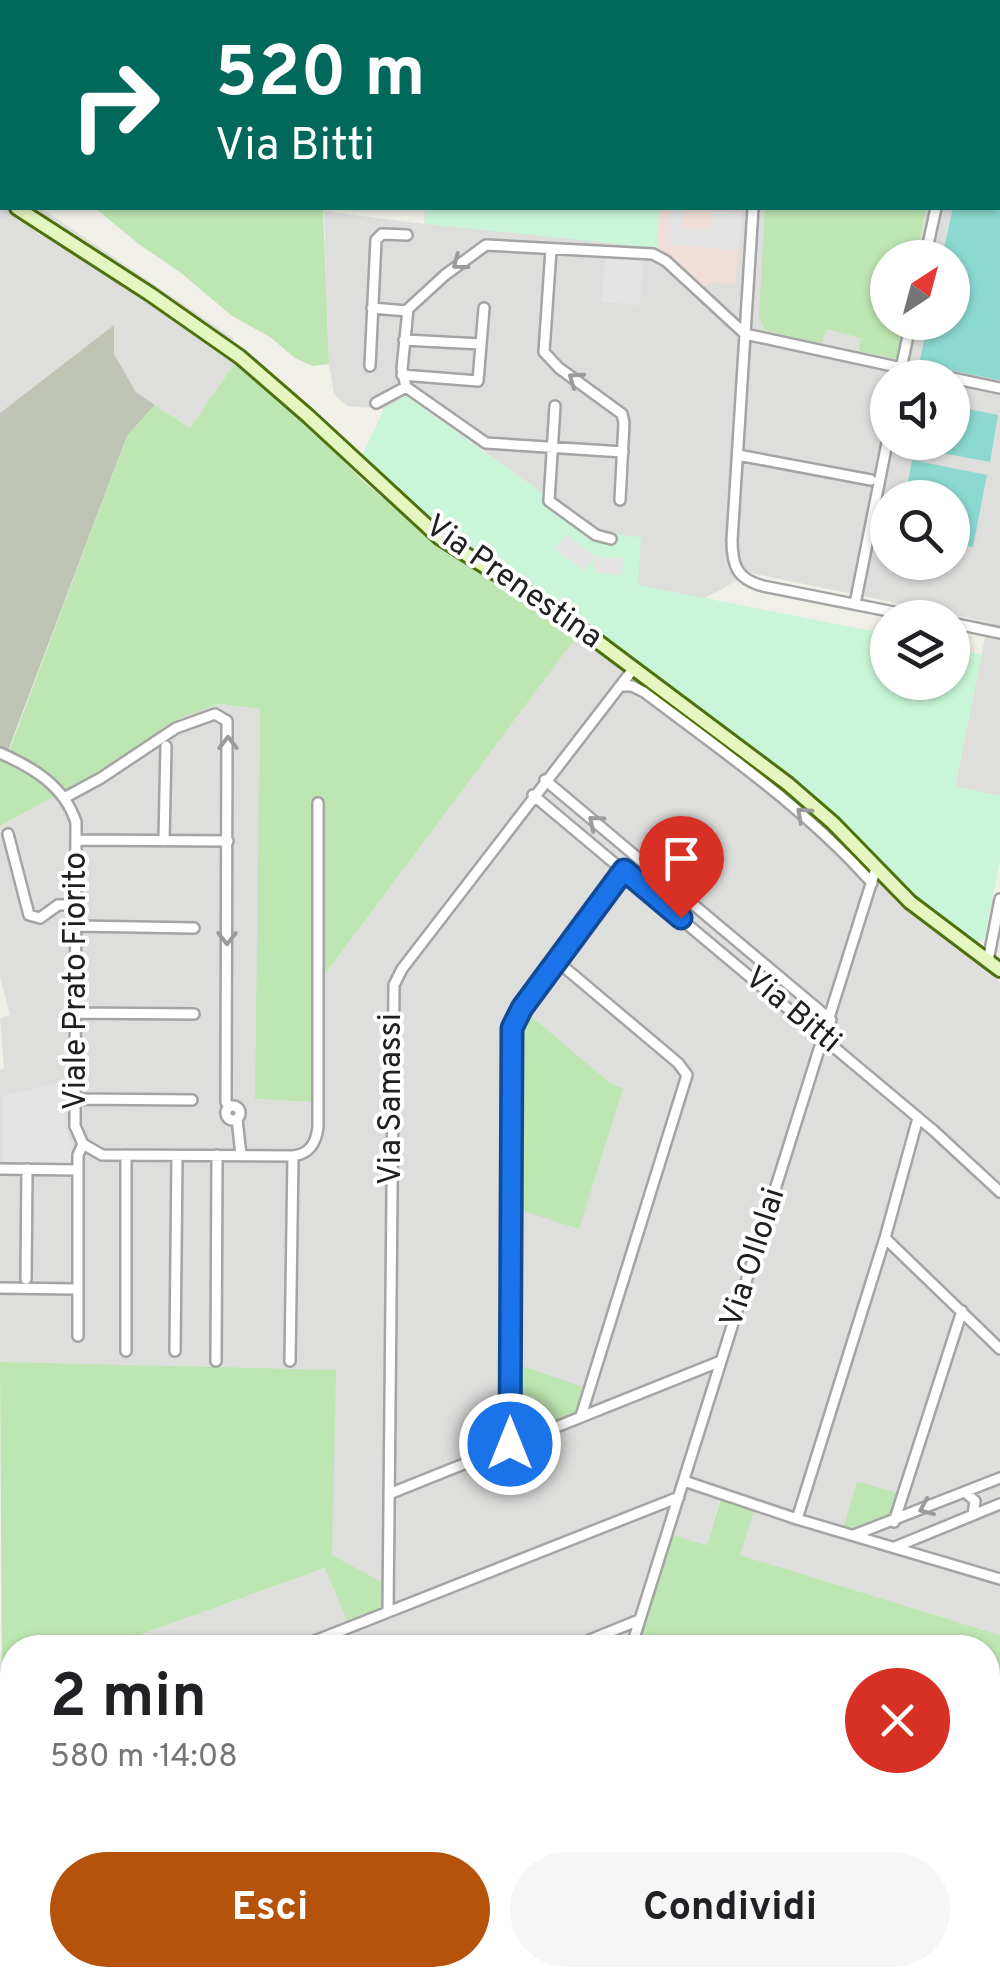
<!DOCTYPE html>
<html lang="it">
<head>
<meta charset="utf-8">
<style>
	:root { --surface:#fff; --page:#f6f6f6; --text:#202124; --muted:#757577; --accent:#b45309 }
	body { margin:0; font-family:Overpass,sans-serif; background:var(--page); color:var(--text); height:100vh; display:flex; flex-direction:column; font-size:38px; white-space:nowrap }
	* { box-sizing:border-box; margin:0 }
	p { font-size:32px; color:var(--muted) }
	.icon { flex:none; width:55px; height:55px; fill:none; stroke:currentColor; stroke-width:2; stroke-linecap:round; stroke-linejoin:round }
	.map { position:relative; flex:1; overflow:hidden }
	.drawer { position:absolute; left:0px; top:1635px; width:1000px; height:352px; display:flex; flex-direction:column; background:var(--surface); border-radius:40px 40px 0 0; box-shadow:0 2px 8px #0004 }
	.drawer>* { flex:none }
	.guide { position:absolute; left:0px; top:0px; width:1000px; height:210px; box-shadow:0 2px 8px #0004; background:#00695c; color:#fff; overflow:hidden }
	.needle { width:65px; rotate:36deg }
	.fabs { position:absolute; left:870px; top:240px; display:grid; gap:20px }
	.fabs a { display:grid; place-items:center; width:100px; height:100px; border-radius:50%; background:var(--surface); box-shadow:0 2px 8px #0004; font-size:50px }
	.pin { position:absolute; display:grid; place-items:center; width:85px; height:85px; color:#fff; margin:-102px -42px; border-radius:50% 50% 50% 0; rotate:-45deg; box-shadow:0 0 10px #0007 }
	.pin .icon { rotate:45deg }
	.me { position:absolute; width:110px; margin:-55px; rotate:0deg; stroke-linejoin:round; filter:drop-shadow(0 0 8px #0008) }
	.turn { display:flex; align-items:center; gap:35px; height:210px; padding:0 50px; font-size:45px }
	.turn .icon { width:130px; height:130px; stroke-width:2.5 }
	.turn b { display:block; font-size:70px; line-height:85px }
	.round { display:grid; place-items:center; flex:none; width:105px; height:105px; border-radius:52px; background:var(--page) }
	.overview { display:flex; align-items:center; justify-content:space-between; height:170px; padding:0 50px }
	h1 { font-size:60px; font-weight:700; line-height:75px }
	.button { display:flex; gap:20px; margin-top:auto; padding:20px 50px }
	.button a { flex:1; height:115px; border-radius:60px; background:var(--accent); color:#fff; font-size:40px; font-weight:700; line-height:115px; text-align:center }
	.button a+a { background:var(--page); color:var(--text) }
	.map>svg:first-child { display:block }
</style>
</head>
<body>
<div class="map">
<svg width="1000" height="1986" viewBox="0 0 1000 1986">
	<rect width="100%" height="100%" fill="#f0f0e8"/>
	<!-- residential -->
	<path fill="#dededd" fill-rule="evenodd" d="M424,0H1000V796L955,787L988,622L751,573L703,599L638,585L598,533L407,396L384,409L347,406L334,394L329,364L324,211L424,224L425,208H998V2ZM888,258H952V322H888ZM888,378H952V442H888ZM888,498H952V562H888Z
		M0,180L2,208H41L233,338L234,364L190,428L136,392L114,354L113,326L0,413Z
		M578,635L1000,982V1635L739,1555L720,1499L707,1545L673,1535L636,1647H106L326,1568L383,1584L0,1369V1070L4,1068L0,1018L10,1015L0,977V826L104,769L178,719L219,704L260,709L256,1099L310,1102L311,993Z
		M0,1680L3,1685L12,1681V1826L0,1817Z
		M128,1975H529L525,1986H132Z"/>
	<!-- commercial -->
	<path fill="#efdfd8" d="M659,208H743L735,284L710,282L703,288L657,248Z"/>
	<!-- construction -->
	<path fill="#c0c4b4" d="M114,325V354L136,392L155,405L127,436L6,756L0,754V413Z"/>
	<!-- grass -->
	<path fill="#bee6b2" d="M95,208H323L329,364L313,366L295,358L270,337L232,316L180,272L140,245Z
		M765,208H926L916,257L888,258V322L904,323L897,359L859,351L861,338L827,329L821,344L765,330L759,316Z
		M234,364L303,420L364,482L426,534L508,594L578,635L311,993V1102L255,1099L260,709L219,704L178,719L104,769L0,826V754L7,756L127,436L155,405L190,428Z
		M526,1012L611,1084L623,1088L579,1229L517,1209V1179L523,1178V1172L517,1168L516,1149L529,1152L516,1147V1023Z
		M0,1362L336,1370L332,1555L383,1583V1607L347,1620L325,1568L106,1647L12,1648V1681L2,1685Z
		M516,1364L583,1387L576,1414L513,1438Z
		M857,1481L896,1493L889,1515L855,1530L844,1526Z
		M721,1498L754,1510L740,1555L1000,1635V1986H524L527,1975H988V1648L634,1647L673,1535L707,1545Z
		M0,1813L12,1820V1975H128L132,1986H0Z"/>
	<!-- park -->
	<path fill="#c9f6d8" d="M425,208H659L657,248L425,224Z
		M406,396L598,533L641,537L638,585L887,634L888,682H952L953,648L982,655L955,786L1000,796V862L984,939L976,942L902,885L834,814L770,761L544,594L454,541L362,456L384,409Z"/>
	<!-- pitch -->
	<path fill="#8bd9cf" d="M998,137L1000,138V380L919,364L928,323L952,322V258L942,257L953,208H998Z
		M953,406L998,415L990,462L915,448L916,443L952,442Z
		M912,460L987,475L973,547L953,543L952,498L905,497Z"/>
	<!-- parking -->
	<path fill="#e4e4e4" d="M670,208L684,209L683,228L710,230L712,211L741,213L739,250L668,245Z
		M605,257L643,260L640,305L602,302Z
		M566,534L595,556L623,558L622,575L593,572L595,557L584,571L555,549Z
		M67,1081L65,1129L72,1144L70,1163L2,1162L3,1096Z"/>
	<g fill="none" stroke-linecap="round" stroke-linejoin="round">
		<defs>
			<path id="minor" d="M961,0L973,2
				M768,2L769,0
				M982,2V0
				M998,131L1000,132
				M753,208L732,540C732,566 737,579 763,586L924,618
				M551,249L544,352L559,368L622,414L624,423L620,500
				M925,258L936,208
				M372,308L407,311
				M404,340L481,344
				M370,366L376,240L382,234L407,235
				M402,375L478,381L484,308
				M899,378L911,322
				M952,378L1000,388
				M376,403L406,387
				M555,406L549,501L596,535L611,539
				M623,452L486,443L406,387L402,369L408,309L445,275L486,245L653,254L666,261L745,334L948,378
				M738,455L871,480
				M855,604L888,438
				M952,623L1000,633
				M621,686H632L644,692C724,752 805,808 872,883
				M0,753C34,768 64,786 76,822L75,1126L83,1144L102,1155L293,1156C310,1154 316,1143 318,1127V803
				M545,780L831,1020
				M533,795L934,1131L1000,1192
				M64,798L101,778L176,728L215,714L227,721L226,1102L229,1106
				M8,834L29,915L40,918L58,905H78
				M78,840L228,841
				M164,841L166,746
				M78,926L194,928
				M988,961L1000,899
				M558,962L678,1063L687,1075L581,1416
				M77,1013L194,1014
				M76,1099L192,1100
				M226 1113a7 7 0 1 1 14 0a7 7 0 1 1-14 0Z
				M237,1119L241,1155
				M126,1155V1351
				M0,1169L78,1170V1155L83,1144
				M78,1170V1336
				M885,1238L1000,1349
				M26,1279L27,1169
				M0,1288L78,1289
				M175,1351L177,1156
				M216,1361L217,1155
				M290,1361L293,1156
				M509,1445L513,1028L522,1008L624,870
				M684,1481L797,1519L1000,1579
				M965,1492L975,1501L973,1515
				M389,1494L721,1361
				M797,1519L885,1238L918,1118
				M894,1522L962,1311
				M854,1535L1000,1478
				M895,1547L1000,1504
				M388,1612L394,985L402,969L634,668
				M297,1648L679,1497
				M570,1648L639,1620
				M631,1648L876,868
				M0,1762L12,1770
				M0,1873L12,1869
				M311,1975L328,1986
				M140,1984L143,1986
				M416,1986L419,1975
				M525,1986L529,1975"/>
			<path id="secondary" d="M73,2L74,0
				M0,73L2,71
				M0,194L2,196
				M17,208L150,294L240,357L308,416L440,538L565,617L788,784L833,823L910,902L1000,970"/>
		</defs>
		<!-- minor casing -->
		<use href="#minor" stroke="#a4a4a4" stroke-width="14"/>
		<!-- secondary casing -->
		<use href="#secondary" stroke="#4d720d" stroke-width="18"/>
		<!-- minor -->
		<use href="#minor" stroke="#fff" stroke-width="9"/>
		<!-- secondary -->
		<use href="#secondary" stroke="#e5f6c0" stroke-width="12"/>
	</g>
	<!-- one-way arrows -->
	<defs><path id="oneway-chevron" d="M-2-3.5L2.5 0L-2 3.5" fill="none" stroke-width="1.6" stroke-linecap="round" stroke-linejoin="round" transform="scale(2.5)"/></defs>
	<g stroke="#9b9b9b">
		<use href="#oneway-chevron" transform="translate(459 263) rotate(143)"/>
		<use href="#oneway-chevron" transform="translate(575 379) rotate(-145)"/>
		<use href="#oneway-chevron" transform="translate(228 743) rotate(-90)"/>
		<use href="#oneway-chevron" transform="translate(803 814) rotate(-138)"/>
		<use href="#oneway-chevron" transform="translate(595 822) rotate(-140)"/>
		<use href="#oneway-chevron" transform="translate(227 938) rotate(90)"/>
		<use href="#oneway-chevron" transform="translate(926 1508) rotate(157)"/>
	</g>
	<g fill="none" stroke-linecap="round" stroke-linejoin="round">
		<defs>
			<path id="route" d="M510,1444L512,1028L522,1008L624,870L681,918"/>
		</defs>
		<!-- route casing -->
		<use href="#route" stroke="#114b97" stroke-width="25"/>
		<!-- route -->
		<use href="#route" stroke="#1a73e8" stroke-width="18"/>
	</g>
	<g text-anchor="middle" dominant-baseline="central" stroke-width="8" stroke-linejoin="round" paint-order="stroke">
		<!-- street labels -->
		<g font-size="32" fill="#202020" stroke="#fff">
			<text transform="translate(513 583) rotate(35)">Via Prenestina</text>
			<text transform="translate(77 981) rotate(-90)">Viale Prato Fiorito</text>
			<text transform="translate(792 1011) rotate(40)">Via Bitti</text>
			<text transform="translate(392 1099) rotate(-90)">Via Samassi</text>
			<text transform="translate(754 1258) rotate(-72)">Via Ollolai</text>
		</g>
	</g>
</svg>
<div class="fabs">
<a><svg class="needle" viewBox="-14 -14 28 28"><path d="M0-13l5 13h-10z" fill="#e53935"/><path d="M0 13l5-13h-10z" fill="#757577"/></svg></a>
<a><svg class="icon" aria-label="sound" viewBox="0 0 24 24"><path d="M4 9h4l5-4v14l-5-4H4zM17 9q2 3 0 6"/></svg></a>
<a><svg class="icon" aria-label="search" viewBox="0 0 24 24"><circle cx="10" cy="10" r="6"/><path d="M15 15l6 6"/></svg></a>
<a><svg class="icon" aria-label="layers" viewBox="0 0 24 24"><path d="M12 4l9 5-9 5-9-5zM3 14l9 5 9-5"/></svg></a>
</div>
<div class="pin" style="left:681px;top:918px;background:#d93025"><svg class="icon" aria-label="arrive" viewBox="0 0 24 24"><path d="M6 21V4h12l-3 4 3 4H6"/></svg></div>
<svg class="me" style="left:510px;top:1444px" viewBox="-20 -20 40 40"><circle r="17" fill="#1a73e8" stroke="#fff" stroke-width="3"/><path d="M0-11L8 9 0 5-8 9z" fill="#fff"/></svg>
<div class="guide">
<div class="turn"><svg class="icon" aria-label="right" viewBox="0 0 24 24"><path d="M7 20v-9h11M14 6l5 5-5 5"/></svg><div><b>520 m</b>Via Bitti</div></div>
</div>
<section class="drawer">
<div class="overview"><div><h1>2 min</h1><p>580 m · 14:08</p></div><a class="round" style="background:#d93025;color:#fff"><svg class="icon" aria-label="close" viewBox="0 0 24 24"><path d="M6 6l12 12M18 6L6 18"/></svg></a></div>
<div class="button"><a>Esci</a><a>Condividi</a></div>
</section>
</div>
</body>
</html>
